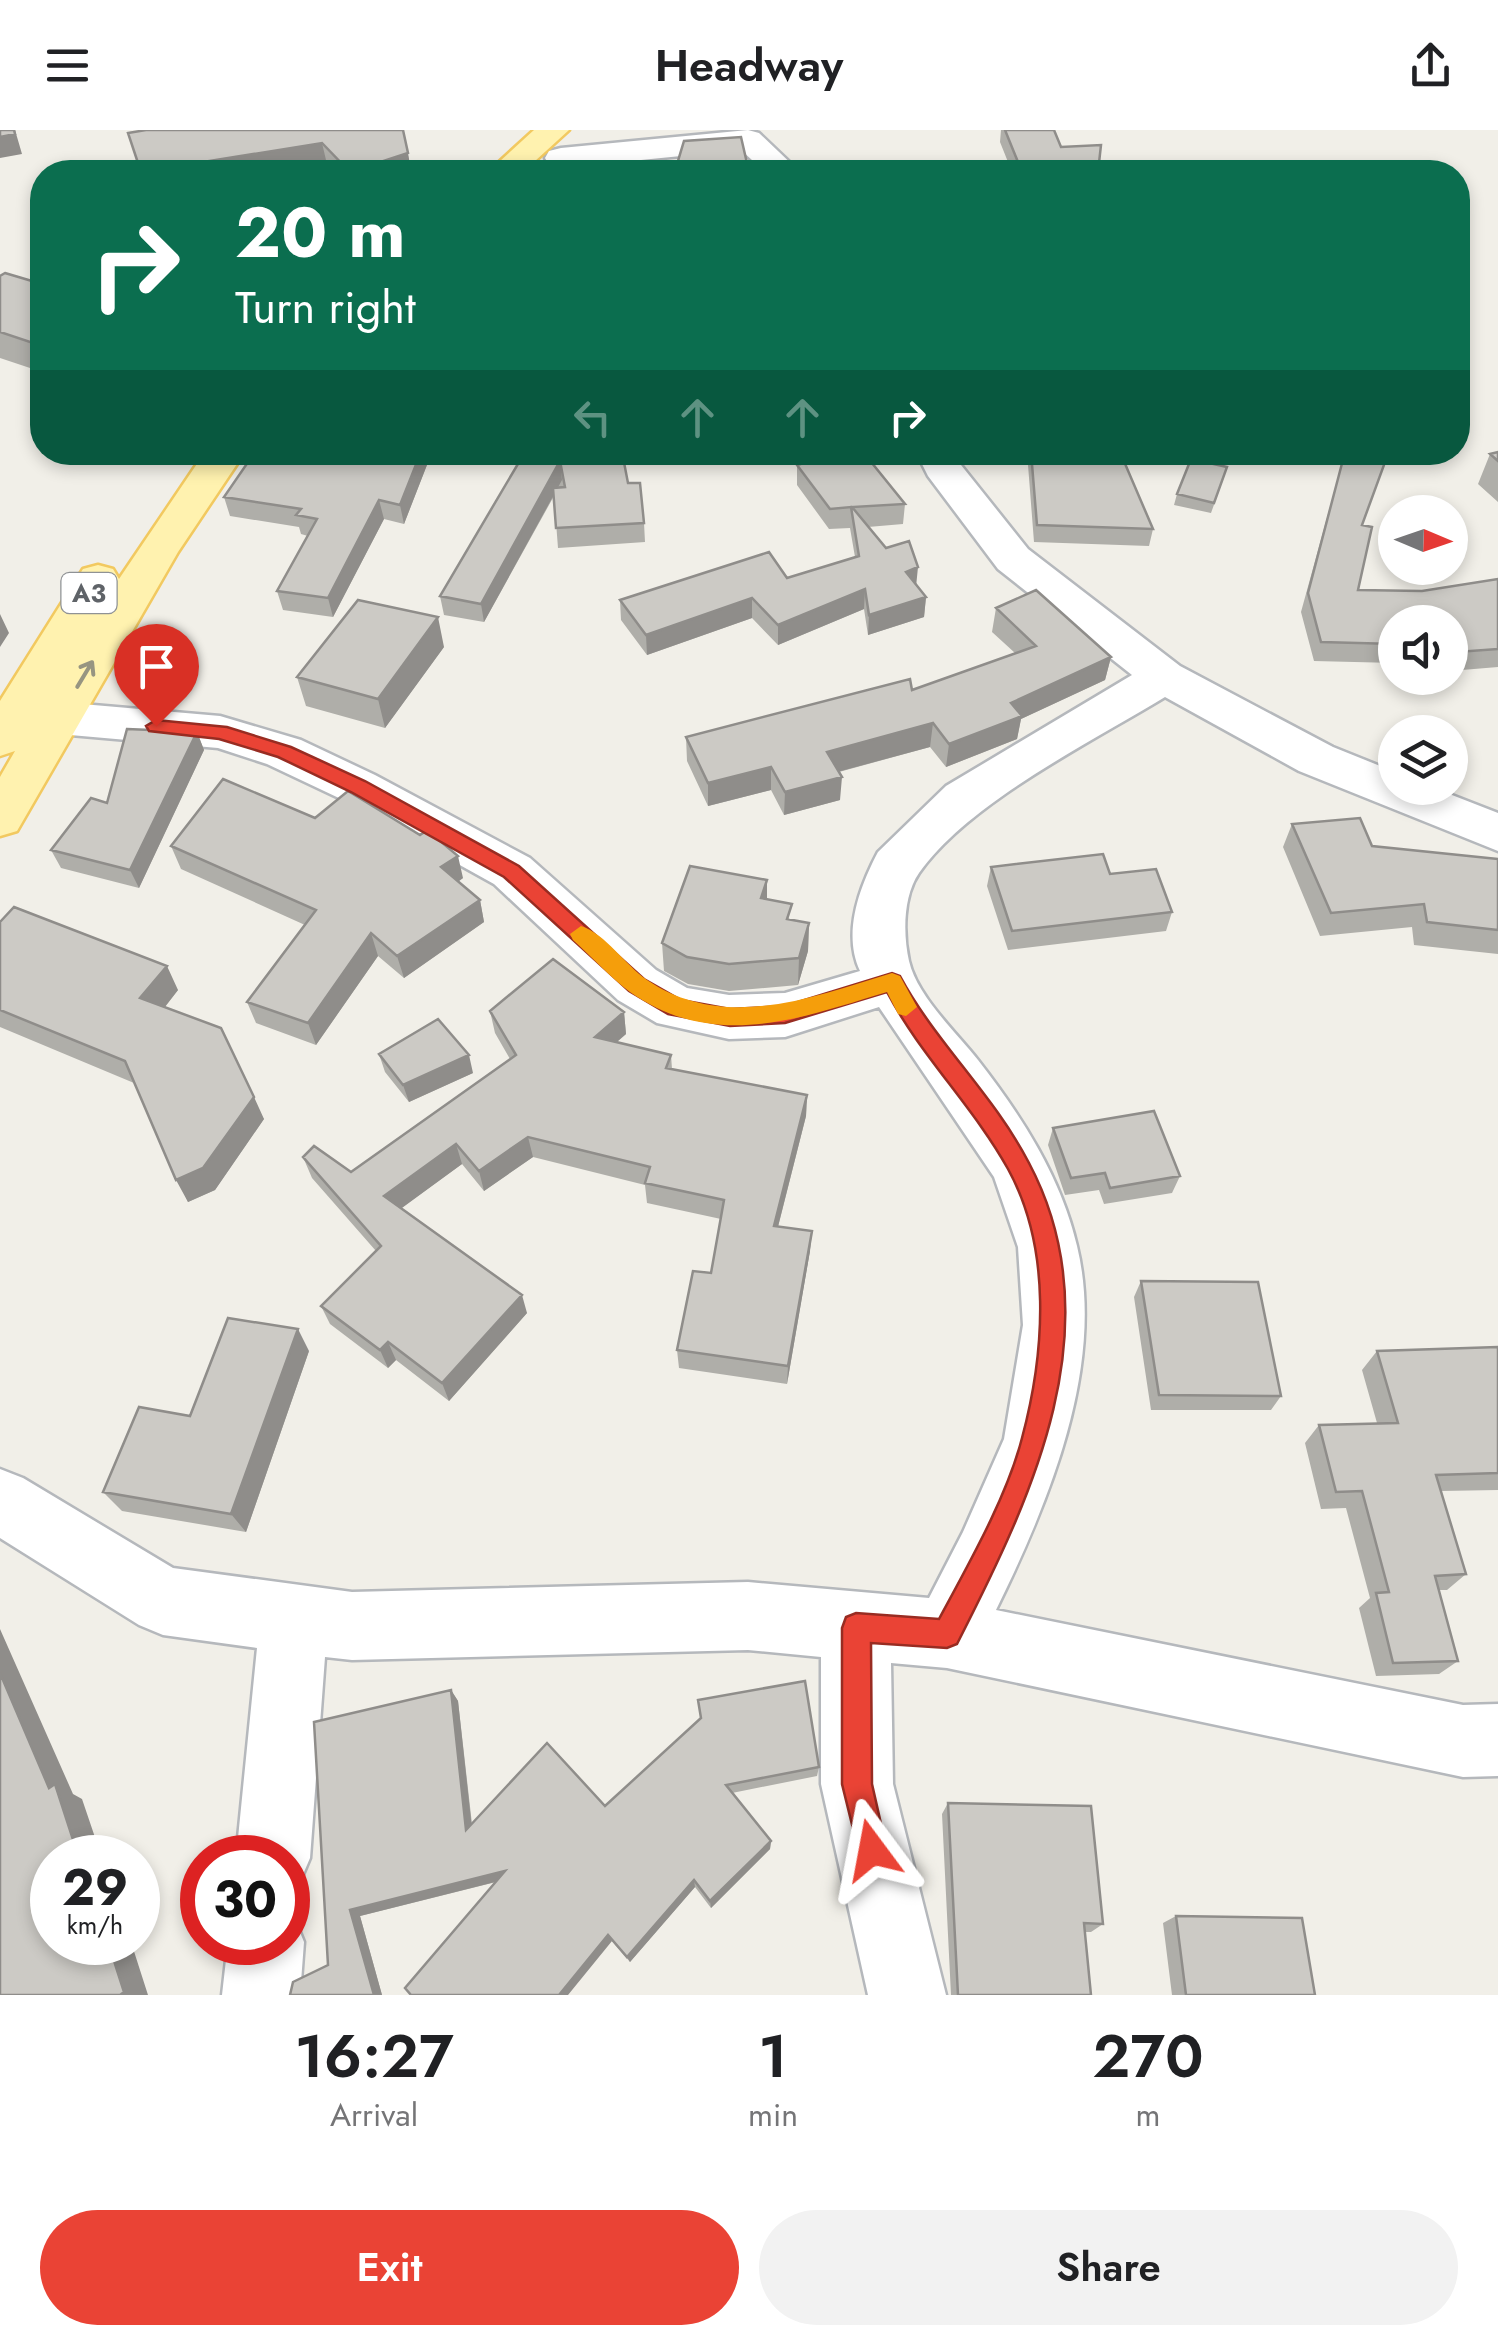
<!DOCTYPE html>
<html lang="en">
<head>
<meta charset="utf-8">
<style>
	:root { --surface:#fff; --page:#f2f2f2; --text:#202124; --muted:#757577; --accent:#ea4335 }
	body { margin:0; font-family:Jost,sans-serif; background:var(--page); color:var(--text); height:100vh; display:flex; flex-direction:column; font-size:38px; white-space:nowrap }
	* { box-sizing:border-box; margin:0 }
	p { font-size:32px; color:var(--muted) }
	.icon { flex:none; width:55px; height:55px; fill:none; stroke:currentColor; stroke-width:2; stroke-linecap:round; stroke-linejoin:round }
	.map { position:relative; height:1865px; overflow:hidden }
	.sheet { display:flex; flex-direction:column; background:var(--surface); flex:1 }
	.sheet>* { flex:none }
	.top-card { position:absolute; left:30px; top:30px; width:1440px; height:305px; border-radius:40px; box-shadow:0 5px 15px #0003; background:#0b6e4f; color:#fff; overflow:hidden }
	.needle { width:65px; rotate:92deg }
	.fabs { position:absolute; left:1378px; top:365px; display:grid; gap:20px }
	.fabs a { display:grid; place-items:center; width:90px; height:90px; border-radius:50%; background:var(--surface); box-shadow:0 5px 15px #0003; font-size:50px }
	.speed { position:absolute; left:30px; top:1705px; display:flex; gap:20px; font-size:50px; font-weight:700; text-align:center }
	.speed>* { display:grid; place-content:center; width:130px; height:130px; border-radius:50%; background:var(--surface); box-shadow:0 5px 15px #0003; line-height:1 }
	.speed small { font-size:25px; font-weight:400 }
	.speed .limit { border:15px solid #d22; background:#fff; color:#111 }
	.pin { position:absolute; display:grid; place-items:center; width:85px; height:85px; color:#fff; margin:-102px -42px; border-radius:50% 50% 50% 0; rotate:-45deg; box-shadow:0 0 10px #0007 }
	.pin .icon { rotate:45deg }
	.me { position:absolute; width:110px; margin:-55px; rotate:347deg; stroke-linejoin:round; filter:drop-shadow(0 0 8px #0008) }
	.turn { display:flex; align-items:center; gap:35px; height:210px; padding:0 40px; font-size:45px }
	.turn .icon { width:130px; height:130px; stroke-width:2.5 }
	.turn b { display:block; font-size:70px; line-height:85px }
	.lanes { display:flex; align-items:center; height:95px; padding:0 40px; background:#0003; justify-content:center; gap:50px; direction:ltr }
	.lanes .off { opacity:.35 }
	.eta { display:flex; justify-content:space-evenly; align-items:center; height:170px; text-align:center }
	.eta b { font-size:60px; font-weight:600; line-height:70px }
	.primary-button { display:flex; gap:20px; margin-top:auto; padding:20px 40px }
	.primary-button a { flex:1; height:115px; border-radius:60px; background:var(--accent); color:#fff; font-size:40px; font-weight:600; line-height:115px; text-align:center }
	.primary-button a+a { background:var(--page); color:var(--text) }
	header { display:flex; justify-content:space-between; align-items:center; height:130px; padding:0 40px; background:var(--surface); font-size:45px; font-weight:600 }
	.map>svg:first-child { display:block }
</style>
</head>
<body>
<header><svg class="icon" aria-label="menu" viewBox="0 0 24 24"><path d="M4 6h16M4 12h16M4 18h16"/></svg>Headway<svg class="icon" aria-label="share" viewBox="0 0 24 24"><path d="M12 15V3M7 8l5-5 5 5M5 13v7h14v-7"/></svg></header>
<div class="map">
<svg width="1498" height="1865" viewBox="0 0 1498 1865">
	<rect width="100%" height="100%" fill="#f1efe8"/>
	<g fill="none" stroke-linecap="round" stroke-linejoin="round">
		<defs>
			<path id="minor" d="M748,0L759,3L800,42H765L741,20L561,38L549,35L545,28L549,21L561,18Z
				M916,322H956L961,335L1028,419L1180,536L1333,617L1395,642V658H1434L1498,683V721L1299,641L1165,567C1091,612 968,673 919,743C903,766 903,804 909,831C917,866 956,902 978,930C1021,985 1061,1047 1077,1116C1106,1236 1048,1374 996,1480L1463,1575L1498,1574V1646L1463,1647L947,1538L891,1533L893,1654L946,1865H868L821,1654V1527L748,1520L352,1530L325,1527L310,1728L299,1754L288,1759V1728H236L257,1518L163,1505L139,1495L0,1408V1339L23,1348L173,1438L352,1462L748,1452L929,1468L963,1402L1004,1309L1023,1195L1018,1117L994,1047L879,877L785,907L729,909L657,893L618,870L494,754L341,669L267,634L218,618L59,604L43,599L36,588L43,577L59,572L220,586L301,610L375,645L530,728L656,840L687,858L729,865L785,863L860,841C842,803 860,756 878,722L946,656L1132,545L998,439L928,346Z
				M288,1783L293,1785L304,1812L300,1865H222L228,1812H288Z"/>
			<path id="major" d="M534,0H569L523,42H488Z
				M205,322H245L178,422L17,701L0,706V647L15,621L0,626V571L83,439L98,435L113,439L119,449Z"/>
		</defs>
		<!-- minor casing -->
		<use href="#minor" stroke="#b5b8bc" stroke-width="5"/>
		<!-- major casing -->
		<use href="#major" stroke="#f2c960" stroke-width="5"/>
		<!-- minor -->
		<use href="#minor" fill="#fff" fill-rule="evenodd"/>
		<!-- major -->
		<use href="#major" fill="#fff2af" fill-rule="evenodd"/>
	</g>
	<!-- wall -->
	<path fill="#afaea9" d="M403,0L411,41L406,42H338L326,30L141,42Z
		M1001,0H1054L1061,17L1098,42H1012L1000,12Z
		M0,146L42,154V242L0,228Z
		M255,322H432L404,394L384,389L333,487L283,480L277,461L308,406L301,404L299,397L230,386L224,367Z
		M558,322H622L628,353L644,393L645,412L558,418L554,366L484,492L444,485L440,466L558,324Z
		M808,322H863L905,374L903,394L868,397L926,467L924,487L868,505L864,479L778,515L752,488L647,525L621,490L620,470L787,448L855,427L850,398L829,399L797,355V335L814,330Z
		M1027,322H1120L1153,399L1149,416L1034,412Z
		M1345,322L1362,395L1358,460L1422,461L1498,449V537L1450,541V492H1395V533L1314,531L1301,482Z
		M1498,322V372L1478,354L1490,324Z
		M1224,347L1211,383L1174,375L1177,364Z
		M996,478L1111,527L1105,550L1021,589L1017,609L946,637L930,617L839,642L840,670L784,685L771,660L708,676L687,631L686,607L912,560L1015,523L992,502Z
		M444,517L385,598L306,576L297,547Z
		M197,602L204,620L139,758L61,738L51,720Z
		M1292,694L1372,716L1498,729V824L1414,815L1412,797L1320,806L1283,717Z
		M171,716L463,748L458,752L480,770L484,792L404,848L378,826L316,915L256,893L247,872L305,795L181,739Z
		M991,737L1110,744L1172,782L1166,801L1008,820L987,756Z
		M767,750V769L791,790L809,793L808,821L798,855L729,861L688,854L664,841L662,813Z
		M0,792L178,860L165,877L264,989L215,1060L188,1072L134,953L0,897Z
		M490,881L624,882L626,904L617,912L671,925L672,939L807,965L806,986L778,1097L810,1121L787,1254L679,1238L677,1220L711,1143L721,1089L647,1073L645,1055L533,1027L484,1061L462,1034L401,1078L527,1183L449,1271L396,1230L388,1238L330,1194L321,1176L376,1121L312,1048L303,1027L351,1042L510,929L495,903Z
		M379,924L473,943L409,972L385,942Z
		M1053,998L1180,1046L1172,1063L1104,1074L1099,1060L1065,1065L1048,1015Z
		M1141,1151L1281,1266L1271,1280H1151L1134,1167Z
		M1498,1217V1360L1441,1361L1466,1444L1447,1460H1438L1458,1531L1439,1544L1376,1546L1359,1478L1370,1468L1346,1378L1321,1379L1305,1313L1319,1295L1377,1293L1362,1240L1377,1221Z
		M309,1221L246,1402L122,1381L103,1362Z
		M451,1560L458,1571L472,1694L605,1676L819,1637L817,1646L732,1663L771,1711L770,1719L711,1778L695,1757L630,1832L612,1811L496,1752L360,1786L382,1865H290L328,1835Z
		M948,1673L1103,1794L1091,1802H1085L1091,1865H951L942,1684Z
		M1176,1786L1315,1865H1172L1163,1793Z"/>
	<!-- shaded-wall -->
	<path fill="#8f8d8a" d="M15,0L22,24L0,28V7Z
		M322,13L326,30L251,42H145Z
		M408,23L411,41L406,42H352Z
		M421,322H432L404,394L400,375Z
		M818,322H859L818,334Z
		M560,331L562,350L484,492L481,474Z
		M379,370L384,389L333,487L328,468Z
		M918,437L916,457L906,442Z
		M865,459L864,479L778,515V495Z
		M926,467L924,487L868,505L869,485Z
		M752,468V488L647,525L646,505Z
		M0,484L9,503L0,517Z
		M438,487L444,517L385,598L378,569Z
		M1111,527L1105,550L1021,589L1017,609L946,637L949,614L1011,573Z
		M933,593L930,617L826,645L827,622Z
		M197,602L204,620L139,758L130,740Z
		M771,637V660L708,676V653Z
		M842,647L840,670L784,685L785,662Z
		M458,726L463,748L446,760L441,737Z
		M767,750V778L761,768Z
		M480,770L484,792L404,848L397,826Z
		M809,793L808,821L798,855L799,828Z
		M371,803L378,826L316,915L308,893Z
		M167,836L178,860L153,892L140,868Z
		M624,882L626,904L598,928L595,907Z
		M469,925L473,943L409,972L403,955Z
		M807,965L806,986L773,1116L774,1096Z
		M254,967L264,989L215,1060L188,1072L176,1050Z
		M528,1007L533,1027L484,1061L479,1041Z
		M456,1014L462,1034L391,1086L384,1066Z
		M812,1101L810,1121L787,1254L788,1236Z
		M522,1165L527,1183L449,1271L442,1253Z
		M298,1199L309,1221L246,1402L231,1384Z
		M388,1212L396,1230L388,1238L380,1220Z
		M0,1499L73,1664L82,1669L102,1728H79L0,1543Z
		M451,1560L458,1571L473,1708L466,1700Z
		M771,1711L770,1719L711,1778L710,1771Z
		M505,1741L511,1748L360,1786L382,1865H374L350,1780Z
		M694,1750L695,1757L630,1832L627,1827Z
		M608,1805L612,1811L568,1865H559Z
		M108,1812H131L148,1865H120Z"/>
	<!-- building -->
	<path fill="#cccac5" stroke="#8f8d8a" stroke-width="2.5" d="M0,0H14L15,4L0,7Z
		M146,0H403L408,23L350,42L322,13L141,42L128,3Z
		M1005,0H1054L1061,17L1101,15L1098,42H1022Z
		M741,7L749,42H679L678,31L684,11Z
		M5,143L42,154V216L0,202V146Z
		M255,322H421L400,375L379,370L328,468L277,461L317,389L296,385L301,379L224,367Z
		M525,322H555L559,325V322H622L628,353H640L644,393L556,398L553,358L565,357L560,331L481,474L440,466Z
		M843,322H863L905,374L852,377L886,418L909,411L918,437L906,442L926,467L869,485L865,459L778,495L752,468L646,505L620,470L769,422L787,448L859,426L851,377L830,379L797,335Z
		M1031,322H1120L1153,399L1037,395Z
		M1345,322L1388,324L1362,395L1372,397L1358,460L1422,461L1498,449V519L1457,522L1453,515H1450V492H1395V514L1321,512L1308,463Z
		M1498,322V331L1490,324Z
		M1191,329L1227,337L1214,373L1177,364Z
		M1036,460L1111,527L1011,573L1022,586L949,614L933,593L827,622L842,647L785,662L771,637L708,653L686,607L910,549L912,560L1036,516L996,478Z
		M358,470L438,487L378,569L297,547Z
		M127,599L197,602L130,740L51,720L91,668L107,673Z
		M223,649L315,688L348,661L420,705L426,701L433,705L458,726L441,737L480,770L397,826L371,803L308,893L247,872L316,780L171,716Z
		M1360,688L1372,716L1498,729V800L1427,792L1424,774L1331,783L1292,694Z
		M1103,724L1110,744L1156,739L1172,782L1012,801L991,737Z
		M690,736L767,750L761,768L792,774L787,789L809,793L799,828L729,834L687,827L662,813Z
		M14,777L167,836L140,868L221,898L254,967L203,1038L176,1050L125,931L0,880V792Z
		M553,829L624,882L595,907L671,925L666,938L807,965L774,1096L812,1101L788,1236L677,1220L693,1141L711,1143L724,1070L645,1053L650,1037L528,1007L479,1041L456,1014L384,1066L522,1165L442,1253L388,1212L380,1220L321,1176L381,1116L303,1027L314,1016L351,1042L516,925L490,881Z
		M438,889L469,925L403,955L379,924Z
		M1154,981L1180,1046L1110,1058L1105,1043L1071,1048L1053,998Z
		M1141,1151L1258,1152L1281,1266L1159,1265Z
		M228,1188L298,1199L231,1384L103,1362L139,1277L190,1286Z
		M1498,1217V1343L1436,1345L1466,1444L1435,1446L1458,1531L1393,1533L1376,1463L1389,1462L1362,1361L1336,1362L1319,1295L1398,1293L1377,1221Z
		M0,1543L49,1658L55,1654L79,1728H52V1812H108L124,1862L120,1865H0Z
		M805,1551L819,1637L726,1655L771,1711L710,1771L694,1750L627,1827L608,1805L559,1865H411L405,1858L505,1741L350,1780L374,1865H290L293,1852L328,1835L314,1592L451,1560L466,1700L547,1613L605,1676L701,1588L698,1570Z
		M948,1673L1091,1676L1103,1794L1084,1793L1091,1865H958Z
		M1176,1786L1302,1788L1315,1865H1186Z"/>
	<!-- one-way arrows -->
	<defs><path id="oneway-shaft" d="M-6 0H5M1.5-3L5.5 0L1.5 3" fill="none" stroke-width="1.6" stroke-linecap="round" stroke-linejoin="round" transform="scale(2.5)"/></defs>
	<use stroke="#979581" href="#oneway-shaft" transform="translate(85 544) rotate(-59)"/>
	<!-- route -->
	<path fill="#ea4335" stroke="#982c22" stroke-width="2.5" d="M156,590L227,597L291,617L365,651L519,736L644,849L681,870L730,879L785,876L892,843L900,846C936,913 994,965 1029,1033C1115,1195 1032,1367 957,1514L947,1518L871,1513L872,1654L887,1720L882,1731L872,1736L861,1731L842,1654V1498L846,1487L856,1483L939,1489C968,1435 1007,1367 1022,1308C1045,1222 1052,1119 1008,1039C973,976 920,925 887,862L785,893L730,896L668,884L629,861L504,747L351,662L278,627L219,609L149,601L146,596Z"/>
	<!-- slow -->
	<path fill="#f59e0b" d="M581,796C606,804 625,835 647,850C724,902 811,868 892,843L900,846L917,877L906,886L898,884L887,862C798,889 714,921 630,862C610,847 592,827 573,810L570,804Z"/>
	<g text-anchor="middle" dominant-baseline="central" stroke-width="9" stroke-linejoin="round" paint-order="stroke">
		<!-- shield labels -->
		<rect fill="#fff" stroke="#8f9295" stroke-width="2.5" x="61.5" y="443" width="55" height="40" rx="8"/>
		<g font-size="25" font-weight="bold" fill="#5f6368">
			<text x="89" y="463">A3</text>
		</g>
	</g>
</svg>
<div class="fabs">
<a><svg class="needle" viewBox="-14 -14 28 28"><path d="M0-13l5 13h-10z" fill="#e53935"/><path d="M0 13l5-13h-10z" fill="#757577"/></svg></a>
<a><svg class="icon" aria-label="sound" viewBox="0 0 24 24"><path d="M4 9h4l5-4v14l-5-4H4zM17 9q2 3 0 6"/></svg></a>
<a><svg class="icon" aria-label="layers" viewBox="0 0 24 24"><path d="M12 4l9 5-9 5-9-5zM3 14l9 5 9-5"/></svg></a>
</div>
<div class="speed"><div>29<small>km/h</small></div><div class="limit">30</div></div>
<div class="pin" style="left:156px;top:596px;background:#d93025"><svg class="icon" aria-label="arrive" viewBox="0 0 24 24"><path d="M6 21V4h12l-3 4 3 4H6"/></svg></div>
<svg class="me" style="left:872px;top:1720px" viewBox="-20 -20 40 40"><path d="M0-17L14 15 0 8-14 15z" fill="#ea4335" stroke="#fff" stroke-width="4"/></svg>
<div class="top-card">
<div class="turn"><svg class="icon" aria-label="right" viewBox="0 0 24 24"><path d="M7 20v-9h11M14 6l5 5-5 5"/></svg><div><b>20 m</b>Turn right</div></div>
<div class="lanes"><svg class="icon off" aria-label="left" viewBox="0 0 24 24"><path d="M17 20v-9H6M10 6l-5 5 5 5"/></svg><svg class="icon off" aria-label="ahead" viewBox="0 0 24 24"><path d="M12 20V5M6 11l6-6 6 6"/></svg><svg class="icon off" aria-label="ahead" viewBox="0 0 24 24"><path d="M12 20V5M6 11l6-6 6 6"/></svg><svg class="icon" aria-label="right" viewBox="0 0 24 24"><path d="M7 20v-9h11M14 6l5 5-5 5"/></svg></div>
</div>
</div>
<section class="sheet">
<div class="eta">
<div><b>16:27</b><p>Arrival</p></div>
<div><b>1</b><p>min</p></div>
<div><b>270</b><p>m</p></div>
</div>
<div class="primary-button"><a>Exit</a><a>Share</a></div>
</section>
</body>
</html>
